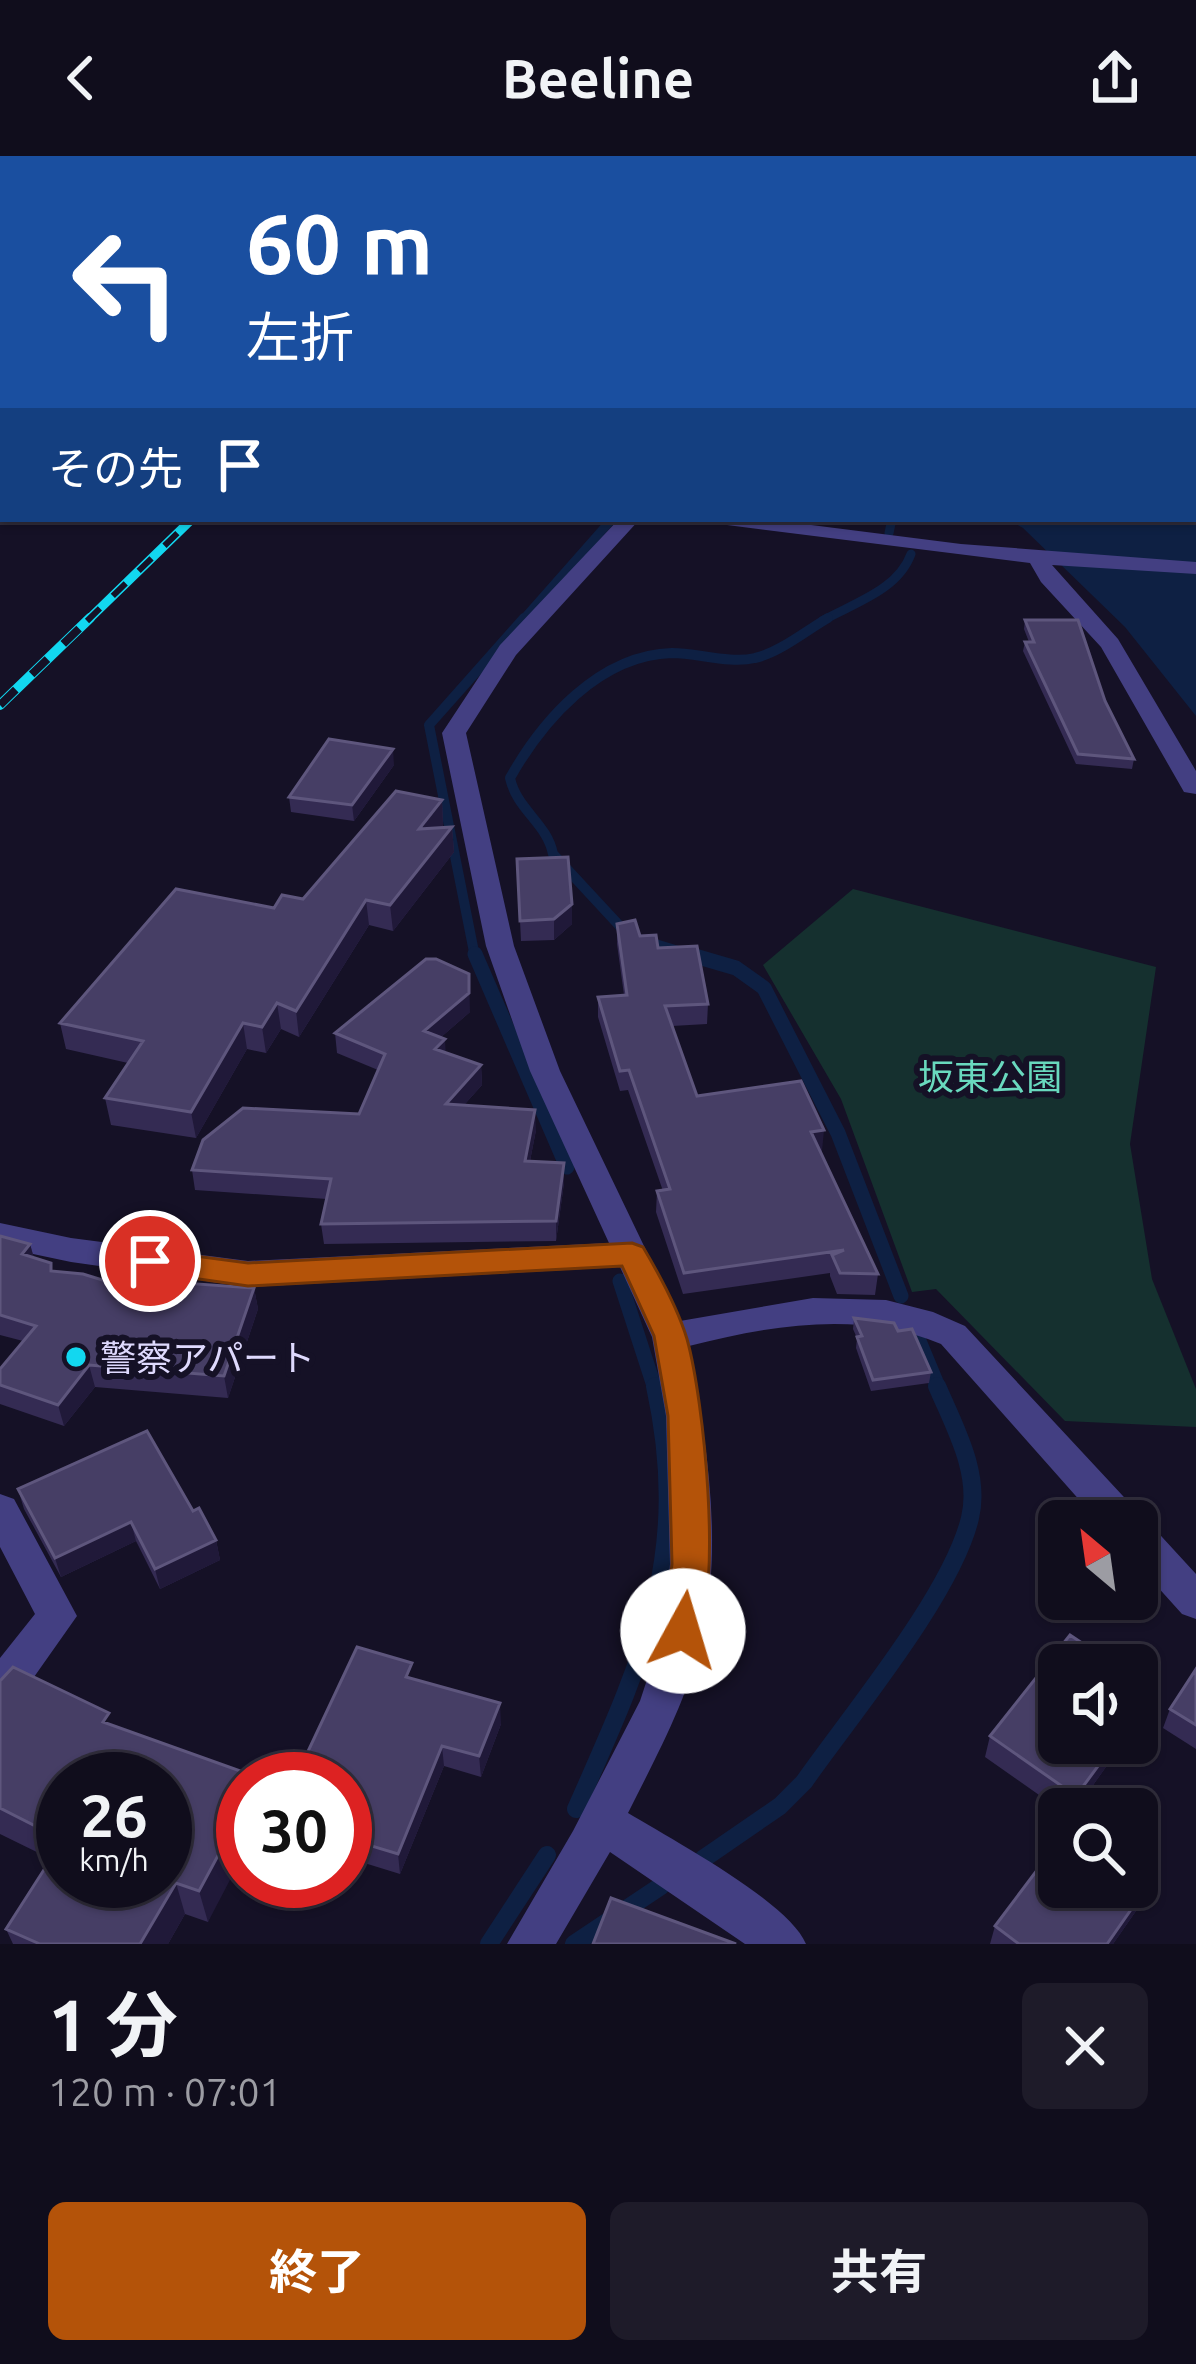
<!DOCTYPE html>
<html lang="ja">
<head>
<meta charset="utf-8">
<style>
	:root { --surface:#100d1c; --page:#1e1b29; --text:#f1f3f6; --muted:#9c9ca3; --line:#302d3b; --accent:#b45309 }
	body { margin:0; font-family:Ubuntu,"Noto Sans JP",sans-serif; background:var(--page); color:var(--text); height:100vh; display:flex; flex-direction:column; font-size:45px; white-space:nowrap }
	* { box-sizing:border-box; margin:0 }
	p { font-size:39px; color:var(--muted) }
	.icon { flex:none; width:66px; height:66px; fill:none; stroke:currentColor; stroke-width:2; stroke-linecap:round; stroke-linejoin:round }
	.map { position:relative; height:1788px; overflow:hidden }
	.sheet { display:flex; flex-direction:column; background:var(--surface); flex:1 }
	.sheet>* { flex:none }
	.guide { position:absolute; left:0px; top:0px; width:1197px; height:366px; box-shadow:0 3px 9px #0004,0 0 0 3px var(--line); background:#1a4fa0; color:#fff; overflow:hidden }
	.needle { width:78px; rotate:331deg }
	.fabs { position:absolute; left:1038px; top:1344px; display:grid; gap:24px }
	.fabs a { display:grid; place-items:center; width:120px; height:120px; border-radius:18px; background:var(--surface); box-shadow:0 3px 9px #0004,0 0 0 3px var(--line); font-size:60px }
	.speed { position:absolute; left:36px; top:1596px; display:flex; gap:24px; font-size:60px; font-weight:700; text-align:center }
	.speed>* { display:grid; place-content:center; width:156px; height:156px; border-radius:50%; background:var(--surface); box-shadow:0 3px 9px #0004,0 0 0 3px var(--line); line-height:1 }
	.speed small { font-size:30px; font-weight:400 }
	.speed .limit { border:18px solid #d22; background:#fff; color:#111 }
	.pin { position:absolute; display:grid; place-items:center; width:102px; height:102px; color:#fff; margin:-51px; border:6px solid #fff; border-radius:50%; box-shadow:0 3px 12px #0007 }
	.me { position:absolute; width:132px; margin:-66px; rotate:6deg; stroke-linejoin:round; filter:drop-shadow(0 0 9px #0008) }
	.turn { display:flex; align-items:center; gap:42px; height:252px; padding:0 48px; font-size:54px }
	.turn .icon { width:156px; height:156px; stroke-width:2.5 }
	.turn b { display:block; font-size:84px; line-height:102px }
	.then { display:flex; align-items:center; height:114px; padding:0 48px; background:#0003; gap:24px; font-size:45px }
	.round { display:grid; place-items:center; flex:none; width:126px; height:126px; border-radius:18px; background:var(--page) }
	.overview { display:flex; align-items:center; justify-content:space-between; height:204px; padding:0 48px }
	h1 { font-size:72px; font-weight:700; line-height:90px }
	.cta { display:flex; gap:24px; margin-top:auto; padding:24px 48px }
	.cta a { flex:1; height:138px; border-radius:18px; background:var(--accent); color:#fff; font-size:48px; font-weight:700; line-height:138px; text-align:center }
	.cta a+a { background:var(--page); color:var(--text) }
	header { display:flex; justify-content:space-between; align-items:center; height:156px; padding:0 48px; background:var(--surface); font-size:54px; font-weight:700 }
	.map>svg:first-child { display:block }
</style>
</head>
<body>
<header><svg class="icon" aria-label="back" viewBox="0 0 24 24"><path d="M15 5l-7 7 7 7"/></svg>Beeline<svg class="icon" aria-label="share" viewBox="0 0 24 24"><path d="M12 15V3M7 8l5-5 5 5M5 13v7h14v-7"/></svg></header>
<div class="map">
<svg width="1196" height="1788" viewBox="0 0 1196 1788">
	<rect width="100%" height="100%" fill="#151126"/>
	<!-- green -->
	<path fill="#15302f" d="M853,733L1156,811L1130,988L1152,1123L1196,1233V1271L1065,1265L936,1133L912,1136L841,943L763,809Z"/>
	<!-- water -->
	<path fill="#0e2043" d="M1194,354L1196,355V560L1125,471L1023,372L1007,363H1194Z"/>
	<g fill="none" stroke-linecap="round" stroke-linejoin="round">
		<!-- stream-far4 -->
		<path stroke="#0e2043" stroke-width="8" d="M473,3L477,0"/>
		<!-- stream-far3 -->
		<path stroke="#0e2043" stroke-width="9" d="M889,377L892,363
			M522,465L612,363
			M822,465C854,447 898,434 911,398"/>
		<!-- stream-far2 -->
		<path stroke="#0e2043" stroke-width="10" d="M475,801L429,569L524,462
			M698,801L629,780L553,698C547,667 517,654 510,622C542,565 599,499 672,497C697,497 730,508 755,502C779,497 807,474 828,462"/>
		<!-- stream-far1 -->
		<path stroke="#0e2043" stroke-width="15" d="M475,798L567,1011
			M688,798L736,812L764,832L838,977L901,1140
			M620,1125L655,1233
			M919,1185L939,1233"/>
		<!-- stream -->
		<path stroke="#0e2043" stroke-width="18" d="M576,1653C643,1502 692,1400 655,1230
			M703,1703L780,1650L804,1626C851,1559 952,1438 970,1362C981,1317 954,1270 937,1230
			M489,1788L547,1699
			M574,1788L661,1730"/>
		<!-- minor -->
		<path fill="#433f82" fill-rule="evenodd" d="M0,243H3V254H0Z
			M619,363H640L516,499L466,577L514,790L560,915L680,1165L813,1142L886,1144L933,1156L965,1170L1136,1354L1141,1366L1151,1369L1196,1418V1463L1182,1458L1137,1408V1365H1098L941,1188C860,1154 772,1169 689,1190C706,1281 723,1385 703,1477C689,1541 657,1599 628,1657C671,1683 789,1746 806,1788H745L610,1696L556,1788H507L573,1675L640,1545L663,1475L670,1408L666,1260L652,1181L620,1111L248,1131L71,1106L0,1091V1067L71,1082L248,1105L609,1087L530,915L486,790L442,577L500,489Z
			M717,363H764L961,388L1196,406V418L1052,409L1118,483L1196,615V638L1184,636L1101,491L1041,426L1030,407L727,369Z
			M0,1338L14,1343L77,1460L15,1548L0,1554V1502L35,1458L0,1391Z"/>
		<!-- secondary -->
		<path fill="#7b76f6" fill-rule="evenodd" d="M215,0H232L213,3Z
			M3,146V157L0,158V147Z"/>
		<defs>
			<path id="rail-far2" d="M1081,3L1109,0"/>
			<path id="rail-far1" d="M87,465L192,363"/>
			<path id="rail" d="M0,549L90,462"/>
		</defs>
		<!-- rail-far2 casing -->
		<use href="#rail-far2" stroke="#12d7f0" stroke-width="8"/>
		<!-- rail-far1 casing -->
		<use href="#rail-far1" stroke="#12d7f0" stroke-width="9"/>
		<!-- rail casing -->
		<use href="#rail" stroke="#12d7f0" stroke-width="10"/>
		<!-- rail-far2 -->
		<use href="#rail-far2" stroke="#151126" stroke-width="4.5" stroke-dasharray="14" stroke-linecap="butt"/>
		<!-- rail-far1 -->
		<use href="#rail-far1" stroke="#151126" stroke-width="6" stroke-dasharray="18" stroke-linecap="butt"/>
		<!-- rail -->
		<use href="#rail" stroke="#151126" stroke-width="8" stroke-dasharray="22" stroke-linecap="butt"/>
	</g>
	<!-- wall -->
	<path fill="#342b53" d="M1025,464L1105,545L1134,603L1132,613L1076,608L1023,495L1025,486H1029L1024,473Z
		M394,609L354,665L291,656L289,641Z
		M442,644L443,669L441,672L452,671L454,696L393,775L369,769L299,881L281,873L266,897L247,893L196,982L111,969L105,942L128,907L66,893L60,867L274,752L303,743Z
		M517,703L572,748V768L554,784L521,785Z
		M617,768L658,792L708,848L707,868L672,870L697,940L822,995H820L878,1118L875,1139L837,1138L830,1120V1117L683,1138L656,1056L657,1035H663L628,934L620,935L598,861V841L624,839L617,788Z
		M470,856L440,882L446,897L481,909L482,929L464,949L536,974L530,1005L564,1027L556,1085L324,1088L321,1068L327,1043L195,1034L192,1014L359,958L378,914L337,897L335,877Z
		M0,1080L30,1088L34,1102L53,1115L177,1147L254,1132L258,1153L228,1242L95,1231L64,1270L0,1248V1213L23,1185L0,1179Z
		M854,1162L898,1175L931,1216L929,1227L871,1235L856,1192L857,1182L853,1173Z
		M18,1333L193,1355L216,1384L220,1404L160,1433L136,1385L61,1421L24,1353Z
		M1196,1513V1593L1163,1572L1170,1553Z
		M414,1523L501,1568L481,1621L444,1610L400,1718L345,1701V1623Z
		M0,1525L113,1570L260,1622L208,1766L185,1758L168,1788H13L6,1773L51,1703L0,1678Z
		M990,1580L1123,1587L1076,1653H1059L985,1601Z
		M1153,1722L1145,1742L1113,1788H990L995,1770Z"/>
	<!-- shaded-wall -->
	<path fill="#201939" d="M393,593L394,609L354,665L352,649Z
		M442,644L443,669L420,698L419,673Z
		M452,671L454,696L393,775L390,749Z
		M366,744L369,769L299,881L296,855Z
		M572,748V768L554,784V763Z
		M469,818L470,856L425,895L424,875Z
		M277,847L281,873L266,897L262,871Z
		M243,867L247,893L196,982L191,956Z
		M445,883L446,903L435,893Z
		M481,909L482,929L447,968L446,948Z
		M535,954L536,974L526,1025L525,1005Z
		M824,974L822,995L809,997L811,976Z
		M564,1007V1027L556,1085V1065Z
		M30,1088L36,1110L22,1098Z
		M254,1132L258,1153L228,1242L224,1220Z
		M89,1209L95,1231L64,1270L58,1249Z
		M131,1366L136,1385L61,1421L55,1402Z
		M216,1384L220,1404L160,1433L155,1413Z
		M1153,1535L1146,1556L1137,1568V1557Z
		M500,1547L501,1568L481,1621L479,1600Z
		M1115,1587H1123L1076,1653H1072L1076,1640Z
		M442,1590L444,1610L400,1718L398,1698Z
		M243,1653V1699L208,1766L199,1735Z
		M1153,1722L1145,1742L1113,1788H1107Z
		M176,1727L185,1758L168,1788H140Z"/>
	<!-- building -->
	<path fill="#463e65" stroke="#5e567d" stroke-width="3" d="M1196,2V62L1194,61V5Z
		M1194,146L1196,147V213L1194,214Z
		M1194,228H1196V292H1194Z
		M1025,464H1078L1105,545L1134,603L1078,598L1025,486H1034Z
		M329,583L393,593L352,649L289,641Z
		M396,635L442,644L419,673L452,671L390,749L366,744L296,855L277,847L262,871L243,867L191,956L105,942L143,885L60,867L176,733L274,752L282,739L303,743Z
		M568,701L572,748L554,763L520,765L517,703Z
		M635,764L640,780L656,779L658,792L697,790L708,848L665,850L697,940L801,925L824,974L811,976L878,1118L840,1117L832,1099L844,1094L684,1117L657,1035L670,1033L629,914L620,915L598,841L627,839L617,768Z
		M426,803H436L469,818V837L424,875L445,883L435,893L481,909L446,948L535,954L525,1005L564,1007L556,1065L321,1068L331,1023L192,1014L203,984L243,952L359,958L385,898L335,877Z
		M0,1080L30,1088L22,1098L51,1107V1115L83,1118L177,1147L184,1127L254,1132L224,1220L89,1209L58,1249L0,1229V1213L36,1170L0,1159Z
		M854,1162L894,1167L898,1175L912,1173L931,1216L873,1224L857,1181L862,1180Z
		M147,1275L193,1355L199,1352L216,1384L155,1413L131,1366L55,1402L18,1333Z
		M1070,1479L1115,1509H1059V1587H1115L1076,1640L990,1580Z
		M357,1491L412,1507L406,1521L500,1547L479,1600L442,1590L398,1698L345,1682V1623H295Z
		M13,1511L109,1557L103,1566L260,1622L243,1623V1653L199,1735L176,1727L140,1788H40L6,1773L63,1684V1725H165V1623H63V1684L0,1652V1525Z
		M1196,1513V1569L1170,1553Z
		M1137,1524L1153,1535L1137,1557Z
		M1059,1685V1731H1137V1710L1153,1722L1107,1788H1019L995,1770Z
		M611,1742L736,1788H593Z"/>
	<!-- route -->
	<path fill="#b45309" stroke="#753606" stroke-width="3" d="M632,1087L643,1091C659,1118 678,1153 687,1183C704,1244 723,1431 696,1487L683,1491L670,1487L664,1475L672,1408L668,1260L654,1180L622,1110L248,1130L150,1116L139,1113L135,1105L139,1097L150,1094L248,1107Z"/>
	<!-- markers -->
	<circle fill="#12d7f0" stroke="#151126" stroke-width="4.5" cx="76" cy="1201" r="12"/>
	<g text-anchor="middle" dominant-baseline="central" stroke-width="12" stroke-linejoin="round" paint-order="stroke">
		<!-- park labels -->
		<g font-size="36" fill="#69d9be" stroke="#151126">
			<text x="990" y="920">坂東公園</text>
		</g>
		<!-- poi labels -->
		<g font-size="36" fill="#ded9fd" stroke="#151126" text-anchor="start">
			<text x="100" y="1201">警察アパート</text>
		</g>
	</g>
</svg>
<div class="fabs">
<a><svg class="needle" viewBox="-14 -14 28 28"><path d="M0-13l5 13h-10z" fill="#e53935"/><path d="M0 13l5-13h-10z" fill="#9c9ca3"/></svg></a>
<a><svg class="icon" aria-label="sound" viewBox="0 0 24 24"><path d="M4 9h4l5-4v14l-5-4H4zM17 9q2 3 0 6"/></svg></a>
<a><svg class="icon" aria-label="search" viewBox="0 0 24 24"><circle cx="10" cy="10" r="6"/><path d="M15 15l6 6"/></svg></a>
</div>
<div class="speed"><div>26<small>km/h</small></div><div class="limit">30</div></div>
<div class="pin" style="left:150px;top:1105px;background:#d93025"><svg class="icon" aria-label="arrive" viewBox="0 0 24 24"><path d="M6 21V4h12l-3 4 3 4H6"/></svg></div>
<svg class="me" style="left:683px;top:1475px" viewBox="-20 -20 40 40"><circle r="19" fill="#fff"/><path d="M0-13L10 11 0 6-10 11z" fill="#b45309"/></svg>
<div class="guide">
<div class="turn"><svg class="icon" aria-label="left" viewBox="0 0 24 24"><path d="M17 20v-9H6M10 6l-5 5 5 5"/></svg><div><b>60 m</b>左折</div></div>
<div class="then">その先<svg class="icon" aria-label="arrive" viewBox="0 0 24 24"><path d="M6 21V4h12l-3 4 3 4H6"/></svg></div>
</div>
</div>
<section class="sheet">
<div class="overview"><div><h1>1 分</h1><p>120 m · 07:01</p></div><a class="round"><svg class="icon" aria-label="close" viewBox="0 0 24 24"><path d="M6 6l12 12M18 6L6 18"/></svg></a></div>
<div class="cta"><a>終了</a><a>共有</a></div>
</section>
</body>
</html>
